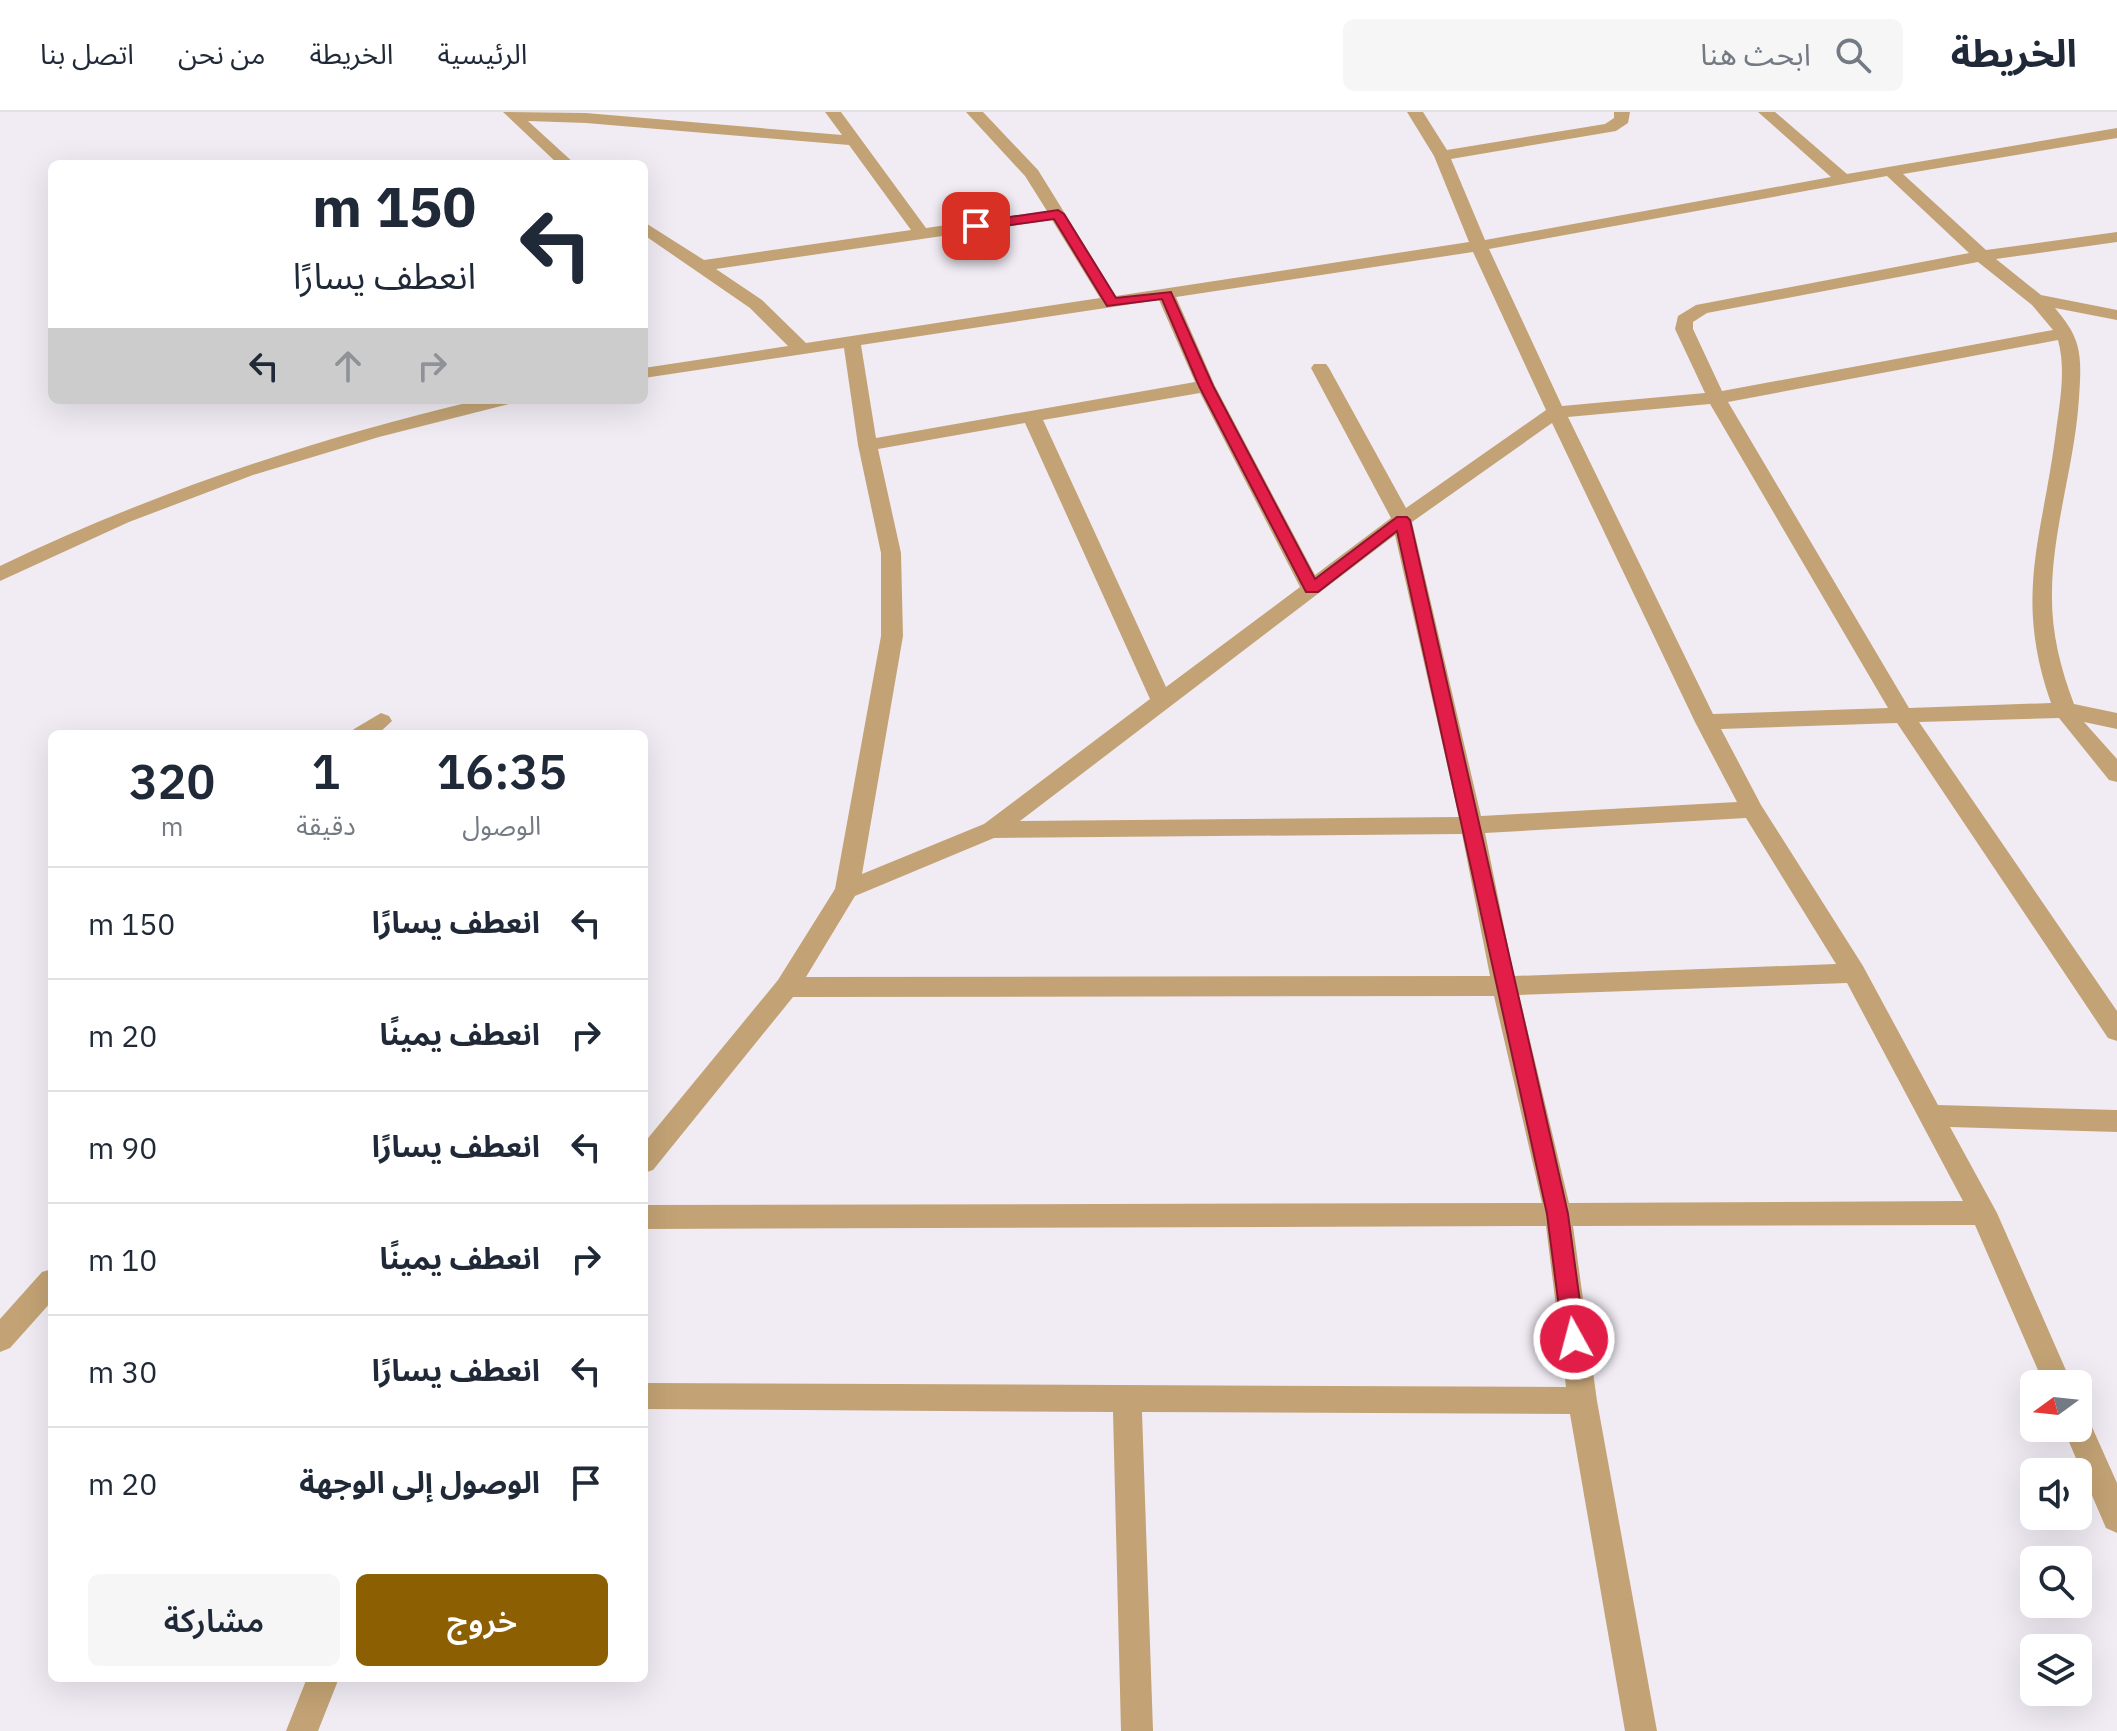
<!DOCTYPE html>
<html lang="ar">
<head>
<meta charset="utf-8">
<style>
	:root { --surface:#fff; --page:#f6f6f7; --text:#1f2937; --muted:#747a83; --line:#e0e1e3; --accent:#8c5f03 }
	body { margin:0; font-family:"IBM Plex Sans","Noto Sans Arabic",sans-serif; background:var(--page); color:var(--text); direction:rtl; height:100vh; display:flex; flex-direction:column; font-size:30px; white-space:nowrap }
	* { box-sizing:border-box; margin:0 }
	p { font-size:26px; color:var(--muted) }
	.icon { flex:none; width:44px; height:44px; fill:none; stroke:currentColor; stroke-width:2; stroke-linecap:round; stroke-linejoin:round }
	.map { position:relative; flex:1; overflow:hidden; direction:ltr }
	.drawer { position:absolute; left:48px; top:618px; width:600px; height:952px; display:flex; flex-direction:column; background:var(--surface); border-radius:12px; box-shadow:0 8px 32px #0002; direction:rtl }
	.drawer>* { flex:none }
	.guide { position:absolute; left:48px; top:48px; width:600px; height:244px; border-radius:12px; box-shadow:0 8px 32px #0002; direction:rtl; background:#fff; color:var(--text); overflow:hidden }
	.needle { width:52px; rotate:255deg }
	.fabs { position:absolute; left:2020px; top:1258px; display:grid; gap:16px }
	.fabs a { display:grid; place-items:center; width:72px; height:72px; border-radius:12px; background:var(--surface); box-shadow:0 8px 32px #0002; font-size:40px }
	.pin { position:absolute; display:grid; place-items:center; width:68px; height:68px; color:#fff; margin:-34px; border-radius:16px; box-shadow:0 4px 12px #0006 }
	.me { position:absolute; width:88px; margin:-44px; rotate:353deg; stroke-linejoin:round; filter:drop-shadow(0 0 6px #0008) }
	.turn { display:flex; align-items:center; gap:28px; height:168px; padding:0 40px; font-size:36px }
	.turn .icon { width:104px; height:104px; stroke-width:2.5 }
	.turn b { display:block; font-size:56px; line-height:68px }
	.lanes { display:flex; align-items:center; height:76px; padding:0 40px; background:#0003; justify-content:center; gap:40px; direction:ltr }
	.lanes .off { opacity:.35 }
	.eta { display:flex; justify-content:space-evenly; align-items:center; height:136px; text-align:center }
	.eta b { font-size:48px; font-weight:600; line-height:56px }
	.cta { display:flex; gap:16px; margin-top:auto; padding:16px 40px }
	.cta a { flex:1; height:92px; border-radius:12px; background:var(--accent); color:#fff; font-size:32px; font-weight:600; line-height:92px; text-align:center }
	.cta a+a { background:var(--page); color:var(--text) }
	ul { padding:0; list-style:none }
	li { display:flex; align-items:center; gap:24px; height:112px; padding:0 40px; border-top:2px solid var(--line) }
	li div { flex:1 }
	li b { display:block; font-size:30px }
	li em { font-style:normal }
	header { display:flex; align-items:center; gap:48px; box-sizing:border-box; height:112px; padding:0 40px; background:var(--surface); border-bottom:2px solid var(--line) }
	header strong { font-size:38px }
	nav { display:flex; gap:44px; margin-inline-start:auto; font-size:28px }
	.search { width:560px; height:72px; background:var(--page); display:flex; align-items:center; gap:20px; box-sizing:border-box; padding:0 28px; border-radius:12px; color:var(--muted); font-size:30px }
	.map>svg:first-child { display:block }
</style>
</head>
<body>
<header>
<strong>الخريطة</strong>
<div class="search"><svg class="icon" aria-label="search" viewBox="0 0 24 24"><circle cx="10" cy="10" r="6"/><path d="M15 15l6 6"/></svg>ابحث هنا</div>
<nav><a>الرئيسية</a><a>الخريطة</a><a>من نحن</a><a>اتصل بنا</a></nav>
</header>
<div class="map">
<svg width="2117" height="1619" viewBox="0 0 2117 1619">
	<rect width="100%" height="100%" fill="#f1ecf4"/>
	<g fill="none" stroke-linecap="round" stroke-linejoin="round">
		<!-- minor -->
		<path fill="#c3a375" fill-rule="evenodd" d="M503,0L586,1L842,23L825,0H841L926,116L1047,99L1025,64L966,0H983L1038,58L1116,184L1469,130L1434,44L1407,0H1423L1447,38L1605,12L1614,6V0H1630L1628,11L1616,19L1451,47L1485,128L1831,65L1758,0H1775L1847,62L2117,16V26L1903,62L1986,138L2117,120V130L1996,147L2041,183L2117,198V208L2055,196C2064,207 2073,218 2077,232C2082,249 2080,269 2079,286C2075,351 2053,414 2052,479C2051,519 2060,555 2074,592L2117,601V617L2084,610L2117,647V670L2109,668L2059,606L1919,610L2117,899V929L2108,926L1897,611L1721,617L1761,693L1863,854L1938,993L2117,998V1020L1950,1015L1997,1101L2072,1272H2044L1975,1113L1573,1114L1597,1289L1657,1619H1625L1570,1302L1142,1300L1153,1619H1121L1113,1300L644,1297V1271L1566,1275L1546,1114L644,1117V1093L1542,1091L1494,884L793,885L653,1058L644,1061V1031L778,868L835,777L881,524V441L858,333L844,236L644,266V256L788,234L750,196L644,123V110L704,148L911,118L849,33L586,11L528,9L575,52H558ZM1887,64L1969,141L1696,193L1678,204L1675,217L1705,281L1562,294L1489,137ZM1052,108L1100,186L806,231L762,188L716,157ZM1473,140L1546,298L1406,396L1329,256L1326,252H1314L1311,256L1391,406L1315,463L1215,274L1176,185ZM1978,150L2032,193L2053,218L1722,279L1693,217V210L1707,201ZM1159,188L1195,270L876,326L861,233ZM2058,228C2066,257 2060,289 2056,319C2043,425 2013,483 2051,591L1909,596L1728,290ZM1200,281L1300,475L1166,575L1043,308ZM1710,292L1888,596L1713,602L1568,305ZM1025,311L1150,587L984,712L862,762L903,524L901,441L878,337ZM1552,311L1695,610L1737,690L1481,704L1412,410ZM1395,423L1459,705L1020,709ZM1746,706L1836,852L1514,864L1485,721ZM1462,722L1490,864L806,865L855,784L994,726ZM1847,871L1963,1089L1569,1091L1519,883Z
			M479,288H511L509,292L379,325L253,363L129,410L0,469V454C154,380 313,327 479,288Z
			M381,601L389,604L392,609L378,622H351L354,617Z
			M52,1157V1189L10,1236L0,1240V1207L42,1160Z
			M2078,1302L2088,1306L2117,1371V1421L2106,1416L2063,1316H2078Z
			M307,1566H339L318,1619H286Z"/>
	</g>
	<!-- route -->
	<path fill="#e11d48" stroke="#92132f" stroke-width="2" d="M1058,98L1064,102L1116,186L1171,180L1213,274L1315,467L1397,405H1407L1410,408L1568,1102L1585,1227L1581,1234L1574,1237L1566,1234L1563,1227L1547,1102L1397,419L1318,480H1306L1199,274L1162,187L1107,194L1054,107L976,118L969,114L976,110Z"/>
</svg>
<div class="fabs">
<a><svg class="needle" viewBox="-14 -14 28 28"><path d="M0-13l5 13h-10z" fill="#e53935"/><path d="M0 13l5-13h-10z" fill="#747a83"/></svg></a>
<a><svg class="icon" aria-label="sound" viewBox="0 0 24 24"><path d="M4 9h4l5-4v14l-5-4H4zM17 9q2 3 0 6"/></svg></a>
<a><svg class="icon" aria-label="search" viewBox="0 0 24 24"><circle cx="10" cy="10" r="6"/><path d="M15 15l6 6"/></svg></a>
<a><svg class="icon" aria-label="layers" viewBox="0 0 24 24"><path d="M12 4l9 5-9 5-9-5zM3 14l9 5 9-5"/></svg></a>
</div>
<div class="pin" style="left:976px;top:114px;background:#d93025"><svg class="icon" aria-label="arrive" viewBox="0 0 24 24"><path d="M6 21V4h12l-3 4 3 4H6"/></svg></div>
<svg class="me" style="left:1574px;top:1227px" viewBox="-20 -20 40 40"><circle r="17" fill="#e11d48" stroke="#fff" stroke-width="3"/><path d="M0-11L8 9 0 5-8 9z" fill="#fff"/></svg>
<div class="guide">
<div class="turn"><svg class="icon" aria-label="left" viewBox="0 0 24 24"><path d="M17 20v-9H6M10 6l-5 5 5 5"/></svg><div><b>150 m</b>انعطف يسارًا</div></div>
<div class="lanes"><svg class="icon" aria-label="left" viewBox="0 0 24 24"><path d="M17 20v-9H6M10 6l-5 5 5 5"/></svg><svg class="icon off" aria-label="ahead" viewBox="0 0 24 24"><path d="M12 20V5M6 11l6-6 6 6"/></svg><svg class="icon off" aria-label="right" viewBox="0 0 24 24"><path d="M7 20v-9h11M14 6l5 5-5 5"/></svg></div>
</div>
<section class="drawer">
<div class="eta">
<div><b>16:35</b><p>الوصول</p></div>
<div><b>1</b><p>دقيقة</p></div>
<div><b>320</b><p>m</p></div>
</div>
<ul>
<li><svg class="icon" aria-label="left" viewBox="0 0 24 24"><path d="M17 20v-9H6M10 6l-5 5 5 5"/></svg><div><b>انعطف يسارًا</b></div><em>150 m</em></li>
<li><svg class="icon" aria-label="right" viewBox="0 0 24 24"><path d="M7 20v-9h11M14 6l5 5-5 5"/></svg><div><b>انعطف يمينًا</b></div><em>20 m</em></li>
<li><svg class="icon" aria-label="left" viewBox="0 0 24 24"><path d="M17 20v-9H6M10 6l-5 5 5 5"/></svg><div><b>انعطف يسارًا</b></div><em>90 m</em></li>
<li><svg class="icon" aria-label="right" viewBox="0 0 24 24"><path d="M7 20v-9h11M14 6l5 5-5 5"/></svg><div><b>انعطف يمينًا</b></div><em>10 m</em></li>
<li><svg class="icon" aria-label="left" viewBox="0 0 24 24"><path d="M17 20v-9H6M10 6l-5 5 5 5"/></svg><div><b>انعطف يسارًا</b></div><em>30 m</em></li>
<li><svg class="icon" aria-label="arrive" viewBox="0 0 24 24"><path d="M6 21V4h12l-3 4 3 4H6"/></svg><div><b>الوصول إلى الوجهة</b></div><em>20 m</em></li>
</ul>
<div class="cta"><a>خروج</a><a>مشاركة</a></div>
</section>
</div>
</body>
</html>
